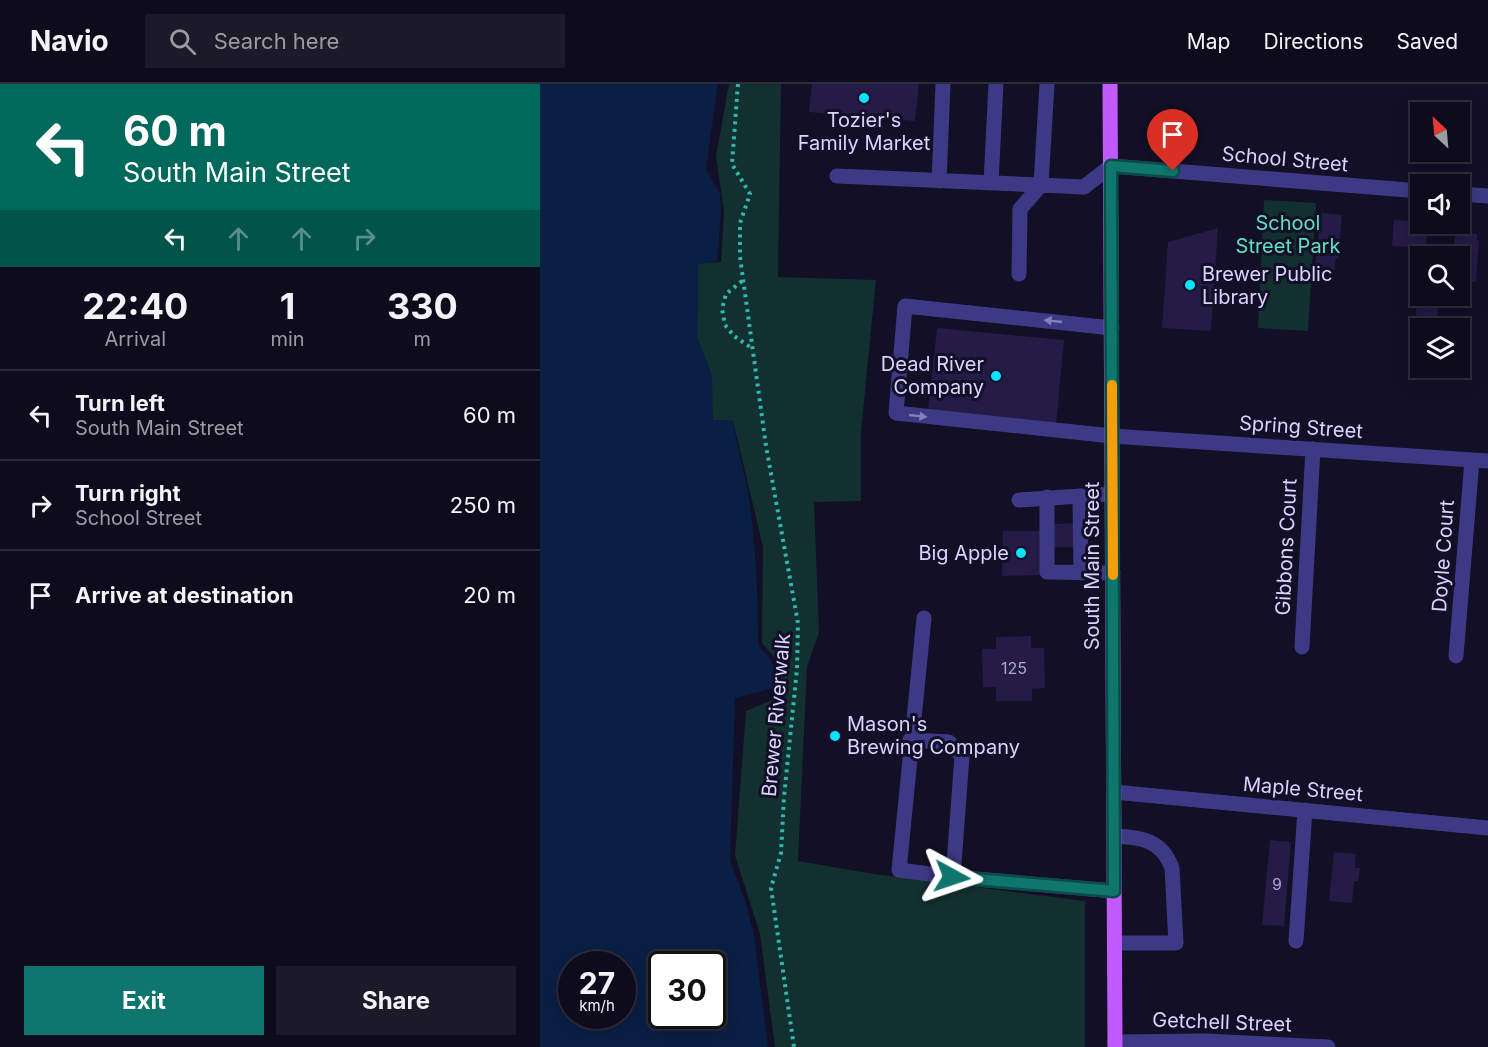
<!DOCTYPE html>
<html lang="en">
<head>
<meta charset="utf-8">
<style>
	:root { --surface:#0e0b1c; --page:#1c1929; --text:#f1f3f6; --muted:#9b9ba3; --line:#2e2b3b; --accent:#0f766e }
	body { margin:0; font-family:Inter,sans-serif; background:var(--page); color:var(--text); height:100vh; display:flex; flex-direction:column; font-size:22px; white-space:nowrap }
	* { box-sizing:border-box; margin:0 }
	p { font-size:20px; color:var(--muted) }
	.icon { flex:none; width:33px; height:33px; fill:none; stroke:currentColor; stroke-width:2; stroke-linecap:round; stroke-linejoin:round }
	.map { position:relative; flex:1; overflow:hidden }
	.side { display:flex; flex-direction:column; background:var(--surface); width:540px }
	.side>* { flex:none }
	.guide { background:#00695c; color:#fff; overflow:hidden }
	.needle { width:39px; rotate:334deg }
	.fabs { position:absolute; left:870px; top:18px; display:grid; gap:12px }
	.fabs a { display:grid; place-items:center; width:60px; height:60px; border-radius:0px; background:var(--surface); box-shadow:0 3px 15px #0003,0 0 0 2px var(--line); font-size:30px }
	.speed { position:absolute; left:18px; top:867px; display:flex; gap:12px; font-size:30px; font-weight:700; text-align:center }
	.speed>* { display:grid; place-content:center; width:78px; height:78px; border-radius:50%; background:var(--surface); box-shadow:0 3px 15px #0003,0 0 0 2px var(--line); line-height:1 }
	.speed small { font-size:15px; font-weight:400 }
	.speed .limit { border:3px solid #111; border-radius:9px; background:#fff; color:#111 }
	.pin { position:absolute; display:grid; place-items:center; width:51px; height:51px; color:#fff; margin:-62px -26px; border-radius:50% 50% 50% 0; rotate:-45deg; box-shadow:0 0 6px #0007 }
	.pin .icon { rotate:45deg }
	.me { position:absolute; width:66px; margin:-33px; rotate:95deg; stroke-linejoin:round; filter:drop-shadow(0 0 4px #0008) }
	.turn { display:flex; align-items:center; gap:21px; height:126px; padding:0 24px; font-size:27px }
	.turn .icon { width:78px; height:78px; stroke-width:2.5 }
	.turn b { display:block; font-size:42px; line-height:51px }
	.lanes { display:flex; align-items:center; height:57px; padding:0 24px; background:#0003; justify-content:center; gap:30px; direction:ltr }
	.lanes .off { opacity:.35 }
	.eta { display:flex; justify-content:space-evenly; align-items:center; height:102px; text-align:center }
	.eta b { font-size:36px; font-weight:700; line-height:42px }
	.button { display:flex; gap:12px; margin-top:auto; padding:12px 24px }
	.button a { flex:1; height:69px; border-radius:0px; background:var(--accent); color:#fff; font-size:24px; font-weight:700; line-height:69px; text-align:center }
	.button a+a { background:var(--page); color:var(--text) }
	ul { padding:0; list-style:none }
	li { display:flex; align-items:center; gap:18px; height:90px; padding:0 24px; border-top:2px solid var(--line) }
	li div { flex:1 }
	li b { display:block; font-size:22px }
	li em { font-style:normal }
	header { display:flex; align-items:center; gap:36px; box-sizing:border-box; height:84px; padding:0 30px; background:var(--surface); border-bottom:2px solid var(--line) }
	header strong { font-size:28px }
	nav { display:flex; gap:33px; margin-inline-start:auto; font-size:21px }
	.search { width:420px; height:54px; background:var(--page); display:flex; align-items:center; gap:15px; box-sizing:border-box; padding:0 21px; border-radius:0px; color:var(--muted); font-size:22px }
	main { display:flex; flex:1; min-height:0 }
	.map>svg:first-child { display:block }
</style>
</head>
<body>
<header>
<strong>Navio</strong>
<div class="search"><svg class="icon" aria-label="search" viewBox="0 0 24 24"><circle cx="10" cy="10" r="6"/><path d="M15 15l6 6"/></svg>Search here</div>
<nav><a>Map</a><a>Directions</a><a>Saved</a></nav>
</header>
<main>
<section class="side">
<div class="guide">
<div class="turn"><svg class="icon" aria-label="left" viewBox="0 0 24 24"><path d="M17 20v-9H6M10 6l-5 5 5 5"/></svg><div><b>60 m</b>South Main Street</div></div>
<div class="lanes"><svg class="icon" aria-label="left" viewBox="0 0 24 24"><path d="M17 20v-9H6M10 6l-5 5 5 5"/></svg><svg class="icon off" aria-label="ahead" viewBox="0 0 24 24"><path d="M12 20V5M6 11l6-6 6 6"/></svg><svg class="icon off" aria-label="ahead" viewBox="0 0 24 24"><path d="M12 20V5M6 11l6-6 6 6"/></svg><svg class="icon off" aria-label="right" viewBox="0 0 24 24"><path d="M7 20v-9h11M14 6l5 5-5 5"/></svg></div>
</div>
<div class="eta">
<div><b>22:40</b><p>Arrival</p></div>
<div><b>1</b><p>min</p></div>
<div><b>330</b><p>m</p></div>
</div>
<ul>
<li><svg class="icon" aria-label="left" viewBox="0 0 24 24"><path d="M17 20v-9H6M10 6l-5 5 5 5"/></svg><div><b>Turn left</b><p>South Main Street</p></div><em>60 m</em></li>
<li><svg class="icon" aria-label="right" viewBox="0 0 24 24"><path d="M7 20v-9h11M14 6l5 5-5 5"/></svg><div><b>Turn right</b><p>School Street</p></div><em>250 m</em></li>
<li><svg class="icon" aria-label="arrive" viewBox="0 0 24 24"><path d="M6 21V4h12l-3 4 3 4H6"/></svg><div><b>Arrive at destination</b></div><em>20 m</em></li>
</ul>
<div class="button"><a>Exit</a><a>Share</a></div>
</section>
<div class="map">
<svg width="948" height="963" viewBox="0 0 948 963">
	<rect width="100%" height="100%" fill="#130f26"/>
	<!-- green -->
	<path fill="#12302f" d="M189,0H241L238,193L336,196L321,347V417L274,418L279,548L267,583L258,777L334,790L545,817V963H235L220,850L195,771L206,627L242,612L236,575L222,559L223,463L193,337L173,336L157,253L158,180L181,178L184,127L176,72Z
		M724,116L776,119L768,247L718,244Z"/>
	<!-- water -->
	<path fill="#0a1f44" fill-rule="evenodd" d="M0,0H178L166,85L180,110L181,127L177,178L158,180L157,253L172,291L173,336L193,337C197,363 205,388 209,414C216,462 218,511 218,560C221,567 224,567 228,572C235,580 235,593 237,603L195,614L190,777L205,816L214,851L228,963H0ZM32,880H82V932H32ZM122,880H172V932H122Z"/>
	<!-- building -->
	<path fill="#241b47" d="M272,0H379L375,37L269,28Z
		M781,129L802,131L798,175L796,174L794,186L775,184Z
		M854,136L870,137L869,149L887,150L886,164L852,162Z
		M678,144L671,247L622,244L628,158Z
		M916,148L937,150V156L939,157L936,198L930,197V210L920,209V172H912Z
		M877,213L899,215L897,235L876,233Z
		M397,244L524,256L516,341L388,327Z
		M535,439V463H512V440Z
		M463,447H500V491L462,492Z
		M491,552V564H504L505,604L492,605V617H456V603H443L442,565H456V553Z
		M730,756L751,758L744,842L722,841Z
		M794,768L816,770L815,784H820L818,797H814L812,819L789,817Z"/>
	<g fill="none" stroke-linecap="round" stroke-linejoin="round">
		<!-- path -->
		<path stroke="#2fb8b0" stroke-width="4" stroke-dasharray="3 4.5" stroke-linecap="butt" d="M198,0L192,80L210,110L200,139V173L226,362L258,539L257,585L244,713L241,769L231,804L254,963
			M202,197L186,210L182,225L185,241L194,252L213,265"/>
		<!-- minor -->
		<path stroke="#3d3a85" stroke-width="15" d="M297,92L544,103L571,82L880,107
			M399,97L403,0
			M451,99L456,0
			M920,110L948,112
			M479,190L480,125L501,101L507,0
			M572,244L365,222L356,329L572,352L948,377
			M540,412L541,489
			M507,413V488L573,489
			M479,416L572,410
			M384,534L359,786L413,793L574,807
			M762,563L773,365
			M916,572L932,376
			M370,656L409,658L422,672L413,793
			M574,708L948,744
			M574,752C601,753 622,756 632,784L636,859H575
			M756,857L765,726
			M575,958L666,957L788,963"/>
		<!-- major -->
		<path stroke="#c25bff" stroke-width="15" d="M570,0L575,963"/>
	</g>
	<!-- one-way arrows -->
	<defs><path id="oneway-solid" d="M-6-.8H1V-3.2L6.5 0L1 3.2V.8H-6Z" transform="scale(1.5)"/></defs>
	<g fill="#837fbc">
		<use href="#oneway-solid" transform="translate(513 237) rotate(-174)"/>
		<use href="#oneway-solid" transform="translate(378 332) rotate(6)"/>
	</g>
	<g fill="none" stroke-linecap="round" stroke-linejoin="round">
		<defs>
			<path id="route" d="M412,793L574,807L571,82L633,87"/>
		</defs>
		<!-- route casing -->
		<use href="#route" stroke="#0a4d48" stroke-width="15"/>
		<!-- route -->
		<use href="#route" stroke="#0f766e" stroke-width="10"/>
		<!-- slow -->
		<path stroke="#f59e0b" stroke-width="10" d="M572,301L573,491"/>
	</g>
	<!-- markers -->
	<g fill="#00e5ff" stroke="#130f26" stroke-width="2">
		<circle cx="324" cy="14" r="6"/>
		<circle cx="650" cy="201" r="6"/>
		<circle cx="456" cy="292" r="6"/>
		<circle cx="481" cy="469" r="6"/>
		<circle cx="295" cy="652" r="6"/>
	</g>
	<g text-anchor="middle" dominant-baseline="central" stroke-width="6" stroke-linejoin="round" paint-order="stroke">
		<!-- number labels -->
		<g font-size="16" fill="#aca6d1">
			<text x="474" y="584">125</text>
			<text x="737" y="800">9</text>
		</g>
		<!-- poi labels -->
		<g font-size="20" fill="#d9d4ff" stroke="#130f26" text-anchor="start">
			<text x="324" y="36" text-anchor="middle">Tozier's<tspan x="324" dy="23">Family Market</tspan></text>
			<text x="662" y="190">Brewer Public<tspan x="662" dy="23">Library</tspan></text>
			<text x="444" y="280" text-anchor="end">Dead River<tspan x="444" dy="23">Company</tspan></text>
			<text x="469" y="469" text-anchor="end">Big Apple</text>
			<text x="307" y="640">Mason's<tspan x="307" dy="23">Brewing Company</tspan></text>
		</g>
		<!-- street labels -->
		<g font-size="20" fill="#d9d4ff" stroke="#130f26">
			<text transform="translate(745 75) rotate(5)">School Street</text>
			<text transform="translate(761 343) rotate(4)">Spring Street</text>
			<text transform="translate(746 463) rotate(-87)">Gibbons Court</text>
			<text transform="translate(903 472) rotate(-86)">Doyle Court</text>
			<text transform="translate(552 482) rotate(-90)">South Main Street</text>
			<text transform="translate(236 631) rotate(-85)">Brewer Riverwalk</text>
			<text transform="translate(763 705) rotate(5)">Maple Street</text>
			<text transform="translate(682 938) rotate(2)">Getchell Street</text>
		</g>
		<!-- park labels -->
		<g font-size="20" fill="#5fe0c0" stroke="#130f26">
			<text x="748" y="139">School<tspan x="748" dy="23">Street Park</tspan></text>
		</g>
	</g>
</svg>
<div class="fabs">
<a><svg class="needle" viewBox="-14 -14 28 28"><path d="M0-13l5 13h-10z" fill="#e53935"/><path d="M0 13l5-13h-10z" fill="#9b9ba3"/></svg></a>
<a><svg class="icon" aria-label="sound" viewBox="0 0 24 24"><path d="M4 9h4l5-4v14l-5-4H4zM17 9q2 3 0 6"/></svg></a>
<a><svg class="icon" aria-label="search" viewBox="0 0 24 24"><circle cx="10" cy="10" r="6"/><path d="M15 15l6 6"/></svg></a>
<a><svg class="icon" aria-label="layers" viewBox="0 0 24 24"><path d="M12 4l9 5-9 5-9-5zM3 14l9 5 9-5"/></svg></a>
</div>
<div class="speed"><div>27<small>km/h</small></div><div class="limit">30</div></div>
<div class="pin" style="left:633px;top:87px;background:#d93025"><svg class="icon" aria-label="arrive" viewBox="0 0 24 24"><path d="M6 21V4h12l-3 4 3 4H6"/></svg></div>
<svg class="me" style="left:412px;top:793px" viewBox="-20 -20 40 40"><path d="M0-17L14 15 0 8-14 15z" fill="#0f766e" stroke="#fff" stroke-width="4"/></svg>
</div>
</main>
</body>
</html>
